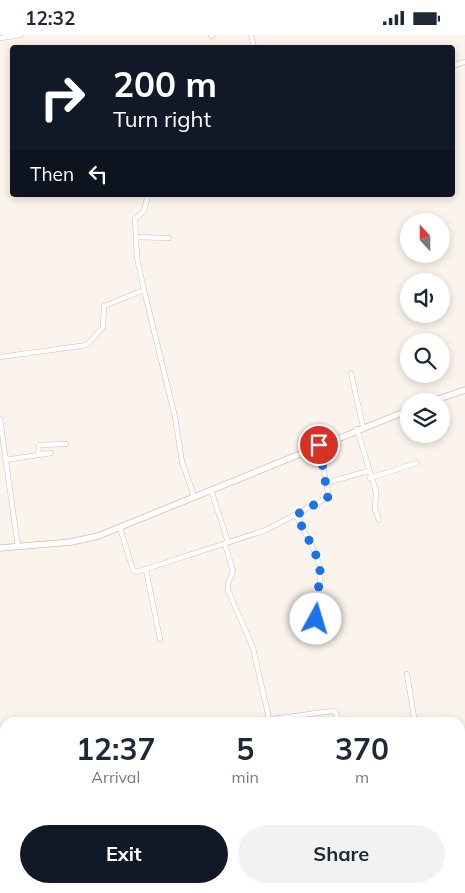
<!DOCTYPE html>
<html lang="en">
<head>
<meta charset="utf-8">
<style>
	:root { --surface:#fff; --page:#f2f2f3; --text:#1f2937; --muted:#747a83; --accent:#111827 }
	body { margin:0; font-family:Mulish,sans-serif; background:var(--page); color:var(--text); height:100vh; display:flex; flex-direction:column; font-size:19px; white-space:nowrap }
	* { box-sizing:border-box; margin:0 }
	p { font-size:16px; color:var(--muted) }
	.icon { flex:none; width:28px; height:28px; fill:none; stroke:currentColor; stroke-width:2; stroke-linecap:round; stroke-linejoin:round }
	.map { position:relative; flex:1; overflow:hidden }
	.side { position:absolute; left:0px; top:682px; width:465px; height:176px; display:flex; flex-direction:column; background:var(--surface); border-radius:15px 15px 0 0; box-shadow:0 2px 8px #0003 }
	.side>* { flex:none }
	.top-card { position:absolute; left:10px; top:10px; width:445px; height:152px; border-radius:5px; box-shadow:0 2px 8px #0003; background:#111827; color:#fff; overflow:hidden }
	.needle { width:32px; rotate:339deg }
	.buttons { position:absolute; left:400px; top:178px; display:grid; gap:10px }
	.buttons a { display:grid; place-items:center; width:50px; height:50px; border-radius:50%; background:var(--surface); box-shadow:0 2px 8px #0003; font-size:25px }
	.pin { position:absolute; display:grid; place-items:center; width:42px; height:42px; color:#fff; margin:-21px; border:2px solid #fff; border-radius:50%; box-shadow:0 1px 5px #0007 }
	.me { position:absolute; width:55px; margin:-28px; rotate:6deg; stroke-linejoin:round; filter:drop-shadow(0 0 4px #0008) }
	.turn { display:flex; align-items:center; gap:18px; height:105px; padding:0 20px; font-size:22px }
	.turn .icon { width:65px; height:65px; stroke-width:2.5 }
	.turn b { display:block; font-size:35px; line-height:42px }
	.then { display:flex; align-items:center; height:48px; padding:0 20px; background:#0003; gap:10px; font-size:19px }
	.eta { display:flex; justify-content:space-evenly; align-items:center; height:85px; text-align:center }
	.eta b { font-size:30px; font-weight:700; line-height:35px }
	.button { display:flex; gap:10px; margin-top:auto; padding:10px 20px }
	.button a { flex:1; height:58px; border-radius:30px; background:var(--accent); color:#fff; font-size:20px; font-weight:700; line-height:58px; text-align:center }
	.button a+a { background:var(--page); color:var(--text) }
	.status { display:flex; justify-content:space-between; align-items:center; height:35px; padding:0 25px; background:var(--surface); direction:ltr }
	.status svg { height:14px; fill:currentColor }
	.map>svg:first-child { display:block }
</style>
</head>
<body>
<div class="status"><b>12:32</b><svg viewBox="0 0 49 12"><path d="M0 12V9h3v3zM5 12V6h3v6zM10 12V3h3v9zM15 12V0h3v12zM26 1h20v11H26zM47 4h2v5h-2z"/></svg></div>
<div class="map">
<svg width="465" height="858" viewBox="0 0 465 858">
	<rect width="100%" height="100%" fill="#fbf4ed"/>
	<g fill="none" stroke-linecap="round" stroke-linejoin="round">
		<defs>
			<path id="minor" d="M251,0L254,12
				M211,1L213,0
				M0,3L21,0
				M452,31L465,27
				M136,202L169,203
				M144,255L137,223L135,184L144,176L148,160
				M0,322L87,310L103,292L104,271L144,255L175,382L182,427L194,461
				M351,338L363,392
				M0,384L18,512
				M357,394L376,457L375,474L379,485
				M38,420L39,410L66,409
				M5,425L51,418
				M370,443L417,428
				M326,448L368,436
				M211,455L228,507
				M296,480L315,517L321,535L316,584
				M120,493L133,535L137,537L266,495L329,462L319,410
				M225,509L233,536L228,549V555L253,613L270,688
				M146,535L160,604
				M407,639L415,688
				M244,688L332,676L336,677L338,688
				M460,722L465,721
				M0,791L5,790
				M460,816L465,858
				M0,826H5
				M423,854V858"/>
			<path id="secondary" d="M432,366L465,355
				M0,513L71,507L98,501L409,375"/>
		</defs>
		<!-- minor casing -->
		<use href="#minor" stroke="#cfbdb5" stroke-width="5.5"/>
		<!-- secondary casing -->
		<use href="#secondary" stroke="#d1bdb3" stroke-width="7"/>
		<!-- minor -->
		<use href="#minor" stroke="#fff" stroke-width="4.5"/>
		<!-- secondary -->
		<use href="#secondary" stroke="#fff" stroke-width="5.5"/>
	</g>
	<g fill="none" stroke-linecap="round" stroke-linejoin="round">
		<!-- route -->
		<path stroke="#1a73e8" stroke-width="9" stroke-dasharray="0 16.2" d="M316,584L320,535L315,517L296,480L328,462L319,410"/>
	</g>
</svg>
<div class="buttons">
<a><svg class="needle" viewBox="-14 -14 28 28"><path d="M0-13l5 13h-10z" fill="#e53935"/><path d="M0 13l5-13h-10z" fill="#747a83"/></svg></a>
<a><svg class="icon" aria-label="sound" viewBox="0 0 24 24"><path d="M4 9h4l5-4v14l-5-4H4zM17 9q2 3 0 6"/></svg></a>
<a><svg class="icon" aria-label="search" viewBox="0 0 24 24"><circle cx="10" cy="10" r="6"/><path d="M15 15l6 6"/></svg></a>
<a><svg class="icon" aria-label="layers" viewBox="0 0 24 24"><path d="M12 4l9 5-9 5-9-5zM3 14l9 5 9-5"/></svg></a>
</div>
<div class="pin" style="left:319px;top:410px;background:#d93025"><svg class="icon" aria-label="arrive" viewBox="0 0 24 24"><path d="M6 21V4h12l-3 4 3 4H6"/></svg></div>
<svg class="me" style="left:316px;top:584px" viewBox="-20 -20 40 40"><circle r="19" fill="#fff"/><path d="M0-13L10 11 0 6-10 11z" fill="#1a73e8"/></svg>
<div class="top-card">
<div class="turn"><svg class="icon" aria-label="right" viewBox="0 0 24 24"><path d="M7 20v-9h11M14 6l5 5-5 5"/></svg><div><b>200 m</b>Turn right</div></div>
<div class="then">Then<svg class="icon" aria-label="left" viewBox="0 0 24 24"><path d="M17 20v-9H6M10 6l-5 5 5 5"/></svg></div>
</div>
<section class="side">
<div class="eta">
<div><b>12:37</b><p>Arrival</p></div>
<div><b>5</b><p>min</p></div>
<div><b>370</b><p>m</p></div>
</div>
<div class="button"><a>Exit</a><a>Share</a></div>
</section>
</div>
</body>
</html>
